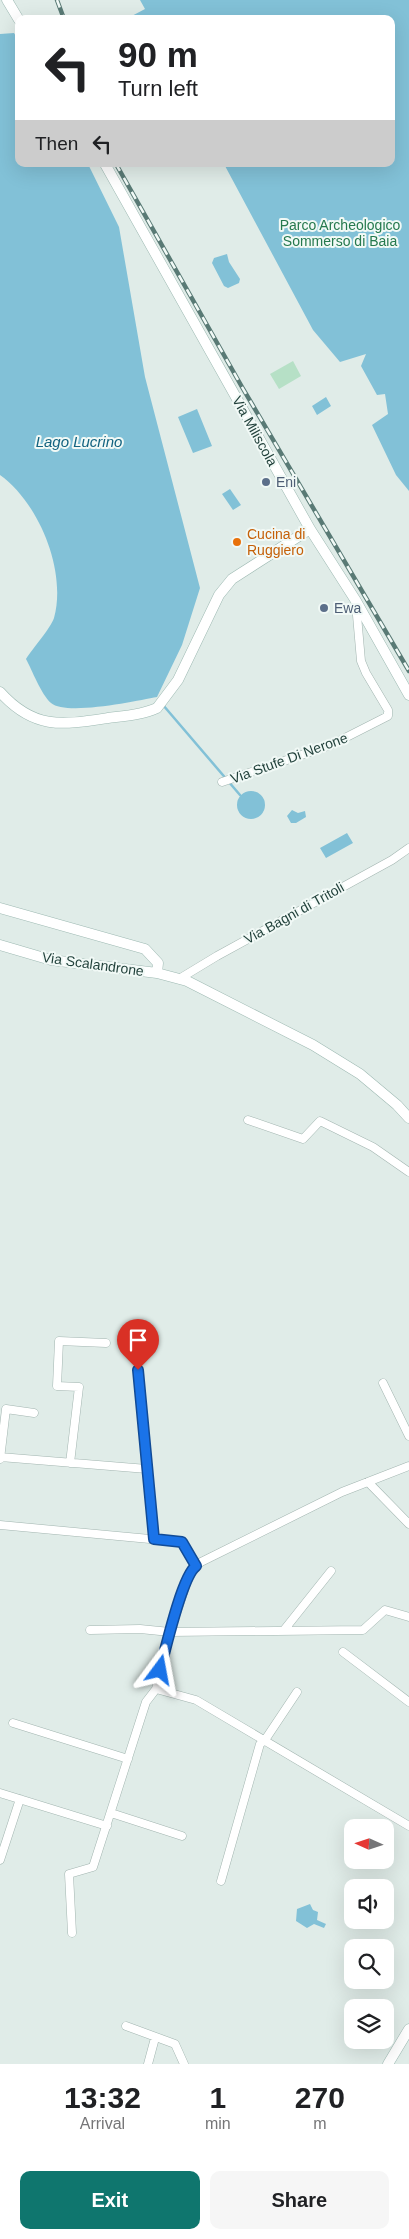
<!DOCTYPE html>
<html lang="en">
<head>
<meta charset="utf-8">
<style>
	:root { --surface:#fff; --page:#f6f6f6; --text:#202124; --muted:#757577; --accent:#0f766e }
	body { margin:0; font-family:Arial,sans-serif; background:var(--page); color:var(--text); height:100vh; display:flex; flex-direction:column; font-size:19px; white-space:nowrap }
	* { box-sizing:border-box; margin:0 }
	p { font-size:16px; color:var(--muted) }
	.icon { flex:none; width:28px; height:28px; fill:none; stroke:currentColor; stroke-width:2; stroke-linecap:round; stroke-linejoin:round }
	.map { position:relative; height:2064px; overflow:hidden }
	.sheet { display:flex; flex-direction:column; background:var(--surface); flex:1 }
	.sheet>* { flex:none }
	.hud { position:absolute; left:15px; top:15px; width:380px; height:152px; border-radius:10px; box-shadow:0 5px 20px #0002; background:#fff; color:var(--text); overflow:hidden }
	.needle { width:32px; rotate:273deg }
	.tools { position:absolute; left:344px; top:1819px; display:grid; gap:10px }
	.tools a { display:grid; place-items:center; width:50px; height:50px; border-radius:10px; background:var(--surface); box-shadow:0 5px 20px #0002; font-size:25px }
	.pin { position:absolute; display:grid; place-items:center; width:42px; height:42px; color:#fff; margin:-51px -21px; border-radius:50% 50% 50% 0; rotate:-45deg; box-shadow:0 0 5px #0007 }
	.pin .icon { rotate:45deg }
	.me { position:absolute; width:55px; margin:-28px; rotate:13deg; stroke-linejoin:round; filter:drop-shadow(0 0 4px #0008) }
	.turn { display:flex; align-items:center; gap:18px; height:105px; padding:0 20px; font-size:22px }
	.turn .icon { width:65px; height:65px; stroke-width:2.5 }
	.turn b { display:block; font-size:35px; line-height:42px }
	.then { display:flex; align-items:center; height:48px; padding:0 20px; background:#0003; gap:10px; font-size:19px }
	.eta { display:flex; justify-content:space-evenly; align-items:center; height:85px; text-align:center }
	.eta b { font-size:30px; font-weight:700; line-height:35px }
	.primary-button { display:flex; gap:10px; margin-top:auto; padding:10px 20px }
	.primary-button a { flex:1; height:58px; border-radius:10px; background:var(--accent); color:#fff; font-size:20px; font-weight:700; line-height:58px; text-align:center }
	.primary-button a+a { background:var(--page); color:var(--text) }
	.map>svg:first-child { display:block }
</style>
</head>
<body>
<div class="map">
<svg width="409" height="2064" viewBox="0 0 409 2064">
	<rect width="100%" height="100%" fill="#e0ece8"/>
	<!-- green -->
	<path fill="#b6e0c6" d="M293,361L301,376L279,389L270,374Z"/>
	<!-- water -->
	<path fill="#82c1d7" d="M140,0H409V491L396,475L372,425L388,414L385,394L377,395L361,366L366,354L340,362L313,330L224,164H391V19H126L145,9Z
		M14,33L19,41V164H88L119,227L145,377L200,588L182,645L157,697C136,701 66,716 51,703C41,694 32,670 26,659C33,648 50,629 54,618C67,571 39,503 0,475V34Z
		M227,254L229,262L240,279L239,283L228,288L224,286L212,263L214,258Z
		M326,397L331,406L317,415L312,406Z
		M197,409L212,446L193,453L178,417Z
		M230,489L241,505L233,510L222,494Z
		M237 805a14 14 0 1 1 28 0a14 14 0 1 1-28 0Z
		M292,810L298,813L305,811L306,817L296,823H291L287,816Z
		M347,833L353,843L326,858L320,848Z
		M310,1904L313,1910L318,1912L317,1920L326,1924L324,1928L314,1924L307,1928L296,1921L297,1909Z"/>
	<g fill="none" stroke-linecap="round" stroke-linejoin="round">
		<!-- stream -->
		<path stroke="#82c1d7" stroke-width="2.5" d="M163,705L240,795"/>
		<defs>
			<path id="street" d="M222,782L331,745L388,716V710L366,673L361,661L356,604
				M179,979L217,956L392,860L409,848
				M248,1120L303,1139L320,1121L373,1147L409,1172
				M138,1370L154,1539
				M383,1383L409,1436
				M0,1457L147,1469
				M0,1459L6,1409L34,1413
				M70,1463L79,1387L57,1386L59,1341L106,1343
				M409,1466L342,1492L201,1562L191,1570L170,1632L156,1689L196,1700L409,1826
				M368,1482L409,1524
				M0,1525L182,1542L196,1566
				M90,1630L140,1629L170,1632L363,1630L385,1610L409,1617
				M284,1630L331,1571
				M343,1652L409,1702
				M13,1723L128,1759
				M0,1793L107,1826
				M111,1813L182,1836
				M0,1860L20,1799
				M221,1881L260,1744L265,1740L297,1692
				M72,1933L69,1874L93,1867L146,1702L156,1689
				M126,2026L175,2044L184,2064
				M148,2064L155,2038"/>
			<path id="secondary" d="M7,0L19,20
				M105,164L310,529L356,601L409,695
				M0,692C34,730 62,725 108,718C124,716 142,715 157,708L178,680L219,595L232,579L310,529
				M0,908L145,949L158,963L157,973
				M0,945L51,960L157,973L187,981L313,1045L360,1074L397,1105L409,1118
				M388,2064L409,2029"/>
		</defs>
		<!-- street casing -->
		<use href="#street" stroke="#a2b5b0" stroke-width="9"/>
		<!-- secondary casing -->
		<use href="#secondary" stroke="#9db9b2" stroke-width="11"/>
		<!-- street -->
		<use href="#street" stroke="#fff" stroke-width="8"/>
		<!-- secondary -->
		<use href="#secondary" stroke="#fff" stroke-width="10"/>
		<defs>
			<path id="rail" d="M57,0L64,19
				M116,164L242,387L409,671"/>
		</defs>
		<!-- rail casing -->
		<use href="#rail" stroke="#597a75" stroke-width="4.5"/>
		<!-- rail -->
		<use href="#rail" stroke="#f1f9f6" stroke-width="2.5" stroke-dasharray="8" stroke-linecap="butt"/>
	</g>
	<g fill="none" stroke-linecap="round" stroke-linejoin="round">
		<defs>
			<path id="route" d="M138,1370L154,1539L182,1542L196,1566C182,1576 165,1651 160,1670"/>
		</defs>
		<!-- route casing -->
		<use href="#route" stroke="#114b97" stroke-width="12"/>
		<!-- route -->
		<use href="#route" stroke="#1a73e8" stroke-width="9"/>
	</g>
	<!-- markers -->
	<g fill="#5c6f8a" stroke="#f1f9f6" stroke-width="2">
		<circle cx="266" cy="482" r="5"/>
		<circle cx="324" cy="608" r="5"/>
	</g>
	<circle fill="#e8710a" stroke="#f1f9f6" stroke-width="2" cx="237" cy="542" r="5"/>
	<g text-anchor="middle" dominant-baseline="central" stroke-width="4" stroke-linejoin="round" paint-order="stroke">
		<!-- park labels -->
		<g font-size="14" fill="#25794e" stroke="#f1f9f6">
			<text x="340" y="225">Parco Archeologico<tspan x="340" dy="16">Sommerso di Baia</tspan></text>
		</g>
		<!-- street labels -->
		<g font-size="14" fill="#1f3f39" stroke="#f1f9f6">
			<text transform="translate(255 431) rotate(61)">Via Miliscola</text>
			<text transform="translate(289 758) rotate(-20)">Via Stufe Di Nerone</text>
			<text transform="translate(294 913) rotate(-29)">Via Bagni di Tritoli</text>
			<text transform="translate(93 964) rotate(8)">Via Scalandrone</text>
		</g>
		<!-- service labels -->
		<g font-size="14" fill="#4e5e75" stroke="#f1f9f6" text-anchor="start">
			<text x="276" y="482">Eni</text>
			<text x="334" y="608">Ewa</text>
		</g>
		<!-- food labels -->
		<g font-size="14" fill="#c56008" stroke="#f1f9f6" text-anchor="start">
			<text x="247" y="534">Cucina di<tspan x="247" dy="16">Ruggiero</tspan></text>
		</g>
		<!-- water labels -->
		<g font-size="15" font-style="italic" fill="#136380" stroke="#f1f9f6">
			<text x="79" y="441">Lago Lucrino</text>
		</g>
	</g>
</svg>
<div class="tools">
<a><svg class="needle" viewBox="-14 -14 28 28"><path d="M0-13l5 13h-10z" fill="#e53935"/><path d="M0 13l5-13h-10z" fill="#757577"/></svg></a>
<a><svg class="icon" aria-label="sound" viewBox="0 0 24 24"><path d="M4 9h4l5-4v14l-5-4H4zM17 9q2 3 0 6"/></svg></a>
<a><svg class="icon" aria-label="search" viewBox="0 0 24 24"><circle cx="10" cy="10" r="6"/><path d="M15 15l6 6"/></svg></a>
<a><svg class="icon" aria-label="layers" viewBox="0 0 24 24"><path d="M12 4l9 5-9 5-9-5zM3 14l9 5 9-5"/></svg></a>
</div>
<div class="pin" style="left:138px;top:1370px;background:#d93025"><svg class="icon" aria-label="arrive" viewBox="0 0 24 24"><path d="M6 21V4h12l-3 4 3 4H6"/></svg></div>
<svg class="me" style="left:160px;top:1670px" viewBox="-20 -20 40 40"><path d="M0-17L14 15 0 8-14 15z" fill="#1a73e8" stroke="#fff" stroke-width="4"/></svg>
<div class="hud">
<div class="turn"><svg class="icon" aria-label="left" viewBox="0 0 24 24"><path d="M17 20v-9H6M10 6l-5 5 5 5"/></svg><div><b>90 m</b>Turn left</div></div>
<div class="then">Then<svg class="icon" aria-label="left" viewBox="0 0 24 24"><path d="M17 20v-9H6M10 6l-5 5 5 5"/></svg></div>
</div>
</div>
<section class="sheet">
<div class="eta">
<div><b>13:32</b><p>Arrival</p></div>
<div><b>1</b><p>min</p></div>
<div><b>270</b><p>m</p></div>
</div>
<div class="primary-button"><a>Exit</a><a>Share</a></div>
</section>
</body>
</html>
